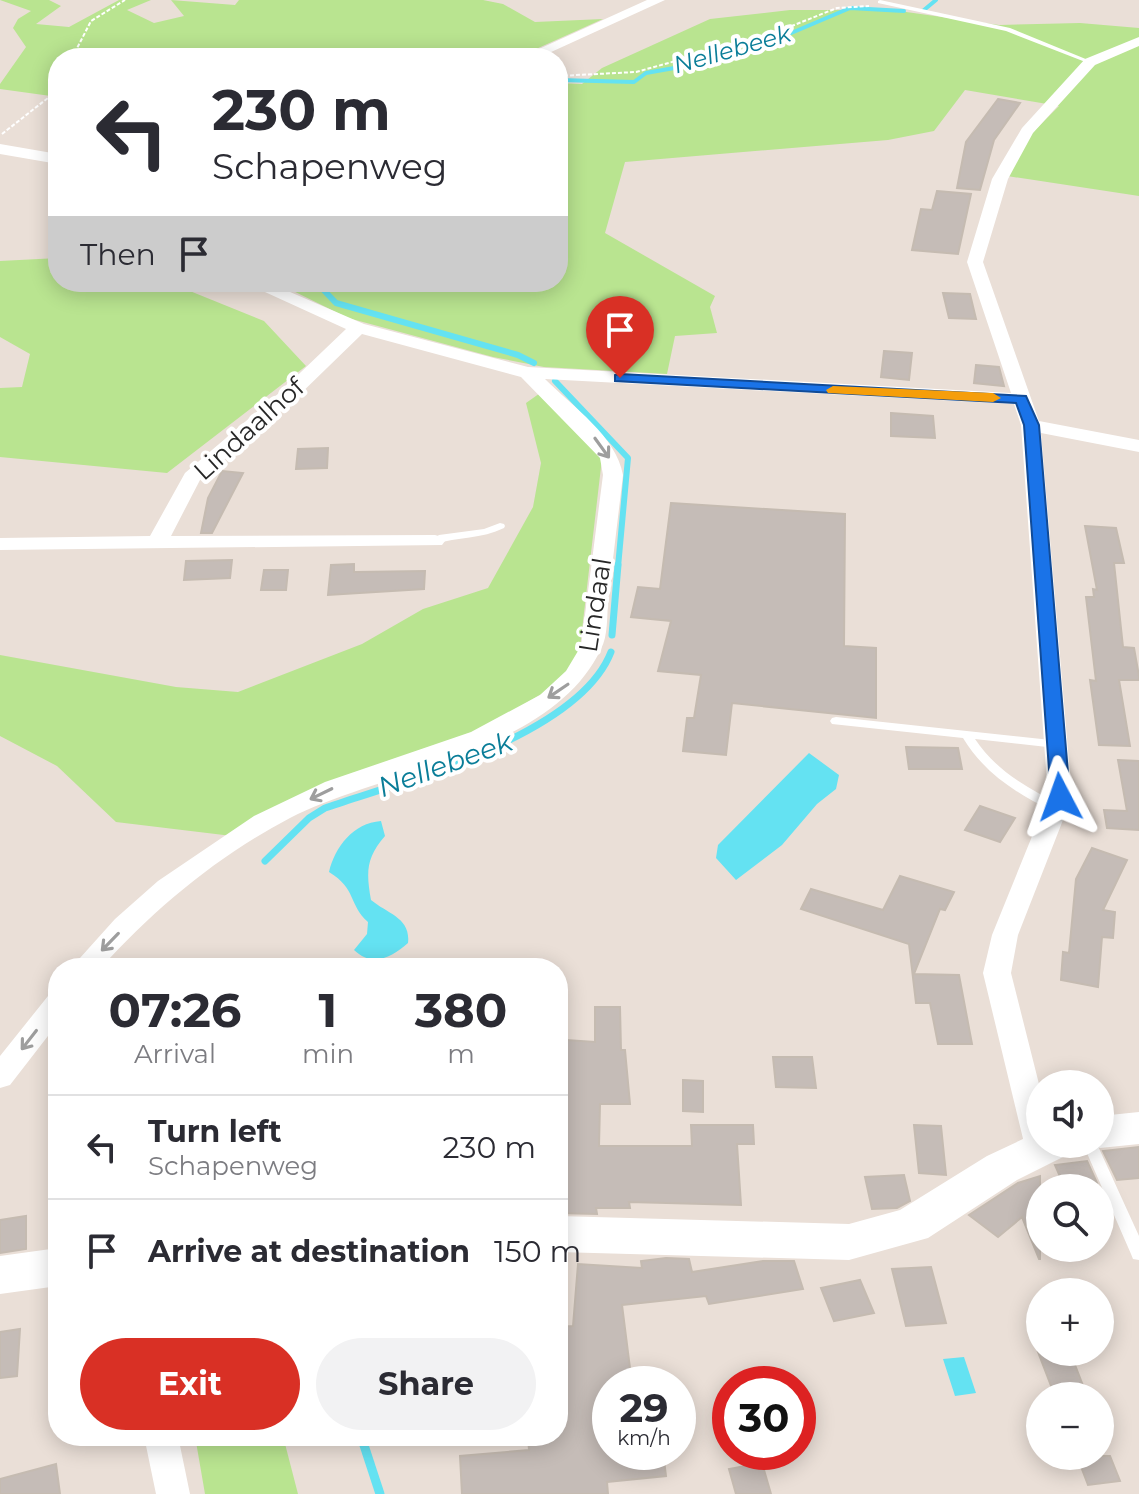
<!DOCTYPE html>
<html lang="en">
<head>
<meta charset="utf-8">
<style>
	:root { --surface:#fff; --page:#f2f2f3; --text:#2b2b33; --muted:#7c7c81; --line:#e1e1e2; --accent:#d93025 }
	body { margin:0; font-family:Montserrat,sans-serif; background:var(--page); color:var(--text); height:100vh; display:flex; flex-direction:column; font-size:30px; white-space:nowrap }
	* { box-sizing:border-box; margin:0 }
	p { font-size:26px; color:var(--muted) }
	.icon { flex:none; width:44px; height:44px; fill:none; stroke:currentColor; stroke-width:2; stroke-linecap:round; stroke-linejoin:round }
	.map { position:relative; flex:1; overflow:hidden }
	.drawer { position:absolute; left:48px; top:958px; width:520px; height:488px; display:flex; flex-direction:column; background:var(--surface); border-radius:32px; box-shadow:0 4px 20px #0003 }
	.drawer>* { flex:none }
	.hud { position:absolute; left:48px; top:48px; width:520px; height:244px; border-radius:32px; box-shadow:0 4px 20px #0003; background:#fff; color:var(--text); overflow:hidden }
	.tools { position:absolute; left:1026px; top:1070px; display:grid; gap:16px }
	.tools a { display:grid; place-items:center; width:88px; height:88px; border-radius:50%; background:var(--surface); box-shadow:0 4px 20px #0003; font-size:40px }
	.speed { position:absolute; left:592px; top:1366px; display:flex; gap:16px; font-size:40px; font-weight:700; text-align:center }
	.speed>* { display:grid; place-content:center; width:104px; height:104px; border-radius:50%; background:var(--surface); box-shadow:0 4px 20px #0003; line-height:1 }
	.speed small { font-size:20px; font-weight:400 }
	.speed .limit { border:12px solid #d22; background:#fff; color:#111 }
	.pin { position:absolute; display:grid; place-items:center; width:68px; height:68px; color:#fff; margin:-82px -34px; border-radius:50% 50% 50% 0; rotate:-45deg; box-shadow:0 0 8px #0007 }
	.pin .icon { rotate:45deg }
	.me { position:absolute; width:88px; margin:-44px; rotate:356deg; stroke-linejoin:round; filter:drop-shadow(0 0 6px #0008) }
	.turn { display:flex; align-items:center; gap:28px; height:168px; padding:0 32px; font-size:36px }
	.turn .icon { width:104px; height:104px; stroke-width:2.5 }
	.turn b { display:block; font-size:56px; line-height:68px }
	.then { display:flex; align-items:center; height:76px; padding:0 32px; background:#0003; gap:16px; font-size:30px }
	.eta { display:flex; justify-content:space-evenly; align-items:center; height:136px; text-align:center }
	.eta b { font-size:48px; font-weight:700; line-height:56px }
	.action { display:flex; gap:16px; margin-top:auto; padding:16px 32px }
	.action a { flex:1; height:92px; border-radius:48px; background:var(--accent); color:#fff; font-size:32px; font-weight:700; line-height:92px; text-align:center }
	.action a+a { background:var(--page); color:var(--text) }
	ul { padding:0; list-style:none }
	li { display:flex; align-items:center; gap:24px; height:104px; padding:0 32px; border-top:2px solid var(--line) }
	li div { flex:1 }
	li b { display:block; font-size:30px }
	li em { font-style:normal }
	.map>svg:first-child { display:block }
</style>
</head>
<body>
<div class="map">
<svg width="1139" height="1494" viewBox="0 0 1139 1494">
	<rect width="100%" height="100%" fill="#eadfd7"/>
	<!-- green -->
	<path fill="#b9e490" d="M0,0H49L61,6L36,24L69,27L119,0H151L127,10L154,23L184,16L171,0L235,5L239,0H483L503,4L535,22L603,19L516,58H58V97L0,89V84L26,47L13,28L18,19L31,11Z
		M790,10H892L999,25L1080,23L1139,28V196L1007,176L1030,135L1059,106L965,90L934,131L888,140L625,162L605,233L715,296L710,307L717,333L675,336L667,374L544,367L493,357L348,318L275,282H439L442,286L473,291L509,290L518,282H558V83L582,84L602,68L710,19Z
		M58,258V282L175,285L264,321L306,366L167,473L0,457V388L22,387L30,354L0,337V261Z
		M543,391L603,450L577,673L477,732L232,836L116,822L57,766L0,736V655L176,687L238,692L362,644L423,609L488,588L533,507L541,463L526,403Z
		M195,1436H283L298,1494H205Z"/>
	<!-- water -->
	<path fill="#64e2f2" d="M809,753L839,775L836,789L817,804L782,845L736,880L716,858L718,845Z
		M381,821L385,836C366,858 366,872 371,900C388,914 411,918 408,943C392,957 373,968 354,950L367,934L368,922C348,904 357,889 329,872C335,847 353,823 381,821Z
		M964,1357L976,1393L955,1396L943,1359Z"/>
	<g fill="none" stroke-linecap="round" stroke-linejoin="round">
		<!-- stream-far3 -->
		<path stroke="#64e2f2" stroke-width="4" d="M924,10L936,0
			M558,80L634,82L646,73L714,61L763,45L850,8L904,11"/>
		<!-- stream-far2 -->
		<path stroke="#64e2f2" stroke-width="6" d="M316,282L336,303L518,355L534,363
			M555,381L628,458L618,567"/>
		<!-- stream-far1 -->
		<path stroke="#64e2f2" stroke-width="7" d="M612,635L618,565
			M265,861L309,818L325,808C404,781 579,735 611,652"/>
		<!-- stream -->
		<path stroke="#64e2f2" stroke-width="9" d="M361,1436L380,1494"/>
	</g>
	<!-- building -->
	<path fill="#c5bcb7" stroke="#c5bbb1" stroke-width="2" d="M998,99L1020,103L994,140L980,190L957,188L966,142Z
		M937,191L971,194L958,254L912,250L921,209L932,210Z
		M943,293L970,294L976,319L949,318Z
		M884,351L912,353L909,380L881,377Z
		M976,365L999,367L1004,386L974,383Z
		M891,413L933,416L935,438L891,436Z
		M328,448L327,468L296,469L298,449Z
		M222,471L243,473L212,533H201L208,498Z
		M671,503L845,514L844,646L876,648V718L732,703L726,755L683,751L687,718H694L701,675L658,671L671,621L631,617L638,587L660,589Z
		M1085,526L1116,528L1124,563H1114L1123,647L1134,648L1139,676V680H1119L1130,746L1099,745L1090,680L1096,681L1086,597H1094L1093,589L1097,590Z
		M232,560L230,578L184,580L186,561Z
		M354,564V572L425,571L424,589L328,595L331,565Z
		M264,570H288L286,590H261Z
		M906,747L958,748L962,769H909Z
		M1118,760L1139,761V830L1107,828L1104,810L1127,811Z
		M980,806L1015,818L1000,842L965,830Z
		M1092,848L1127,860L1103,910L1115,912L1113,938L1102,937L1098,987L1061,980L1063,952L1069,953L1076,879Z
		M900,876L954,892L945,910L940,909L914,974L959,975L972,1044H938L930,1003H916L909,944L801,909L811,889L883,910Z
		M595,1007H620L621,1050H625L630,1104H600L599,1146H692L691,1125H753L754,1144H737L741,1205L629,1202L630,1208H596L597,1214L558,1213V1094L565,1095L567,1040L595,1042Z
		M773,1057H812L816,1088L776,1087Z
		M683,1080L703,1081V1112L683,1111Z
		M914,1125L941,1126L946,1175L919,1173Z
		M1139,1147V1178L1117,1180L1103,1151Z
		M1087,1161L1097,1183L1091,1184L1093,1188H1065L1055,1165Z
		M904,1175L910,1201L897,1208L872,1209L865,1177Z
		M1040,1176V1259H1039L1022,1217L998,1237L969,1215L1018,1183Z
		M26,1216V1249L0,1253V1220Z
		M666,1258L689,1259L692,1272L763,1261H794L803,1289L709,1304L706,1296L622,1305L632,1384H610V1452H663L666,1476L607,1482L608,1494H462L460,1456L529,1450L528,1436H558V1327L573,1326L578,1264L642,1268L641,1261Z
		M931,1267L946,1323L906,1326L892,1269Z
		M860,1280L874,1313L834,1321L821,1288Z
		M20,1329L17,1376L0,1378V1332Z
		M1038,1352H1070L1087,1396H1055Z
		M1077,1456H1110L1120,1481L1088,1485Z
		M762,1463L771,1494H736L729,1469Z
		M56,1464L60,1494H0V1479Z"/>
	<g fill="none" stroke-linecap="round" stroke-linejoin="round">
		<!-- path-far1 -->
		<path stroke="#fff" stroke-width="2" stroke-dasharray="4 2" stroke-linecap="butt" d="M72,58L91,21L125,0
			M558,76L636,72L769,35L837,8L869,6
			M2,134L53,94L58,84"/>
		<!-- path -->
		<path stroke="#fff" stroke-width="5" stroke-dasharray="8 5" stroke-linecap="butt" d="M1048,1078L1064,1084"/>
		<!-- lane -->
		<path fill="#fff" fill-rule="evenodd" d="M880,0L1010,28L1093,62L1088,63L1006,31L878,3V1Z
			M500,523L504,524L505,526L504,528C482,539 457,537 435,544L430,541L439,535L484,529Z
			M836,717L1060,741L1062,744L1060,747L1056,748L975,739C996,771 1029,789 1062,805L1064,808L1062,811C1052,812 1043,806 1033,801C1004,785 980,766 963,738L832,724L830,721L832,718Z
			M1083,1144H1097L1139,1236V1260L1133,1259L1131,1254Z"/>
		<!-- street -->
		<path fill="#fff" fill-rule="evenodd" d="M647,0H665L538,58H519Z
			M1139,37V46L1095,65L1033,133L1008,179L983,262L1039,421L1139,440V452L1041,433L1072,797L1018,935L1011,973L1040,1088V1144H1054L1051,1155L1040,1159L1029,1155L1025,1147L983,973L992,935L1048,797L1021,425L1014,404L545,379C573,407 616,436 623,475C618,517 613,559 608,601C607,616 608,636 601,649C552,753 384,770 290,818C218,856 155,908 101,968H71L115,919L158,881L254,816L325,782L471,732L540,695L566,671L581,646L603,475L600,458L521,377L362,334L293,401L200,480L171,536L435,535L442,537L445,541L442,545L0,550V538L150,536L185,473L279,393L346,329L243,282H267L364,324L528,367L1011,393L967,262L992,179L1022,128L1085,59Z
			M0,144L58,154V164L0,154Z
			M58,993V1023L10,1085L0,1088V1056L48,996Z
			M144,1436H178L190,1494H156Z"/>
		<!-- secondary -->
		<path fill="#fff" fill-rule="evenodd" d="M1139,1112V1144L1100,1148L1087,1144H1100V1116Z
			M1040,1131V1144H1071L1065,1156L1017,1180L928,1238L849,1260L558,1252V1216L849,1224L900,1210L987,1156Z
			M58,1248V1286L0,1294V1256Z"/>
	</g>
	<!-- one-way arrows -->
	<defs><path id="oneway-shaft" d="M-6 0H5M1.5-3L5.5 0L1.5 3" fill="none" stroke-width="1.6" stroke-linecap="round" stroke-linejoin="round" transform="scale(2)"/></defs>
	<g stroke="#9e9e9e">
		<use href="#oneway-shaft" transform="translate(602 448) rotate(54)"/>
		<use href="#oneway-shaft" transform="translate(558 691) rotate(146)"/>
		<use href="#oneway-shaft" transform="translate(321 794) rotate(154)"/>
		<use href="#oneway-shaft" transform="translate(110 942) rotate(134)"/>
		<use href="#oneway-shaft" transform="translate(29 1040) rotate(128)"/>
	</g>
	<!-- route -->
	<path fill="#1a73e8" stroke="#114b97" stroke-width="2" d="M620,374L1026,396L1039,425L1070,797L1067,802H1054L1051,797L1024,425L1016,403L615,381V375Z"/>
	<!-- slow -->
	<path fill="#f59e0b" d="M833,386L993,393L1001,398L993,402L828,393L826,390Z"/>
	<g text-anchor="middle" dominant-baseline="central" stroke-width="8" stroke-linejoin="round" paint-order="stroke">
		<!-- far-water labels -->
		<g font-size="24" font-style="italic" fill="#097d98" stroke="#fff">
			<text transform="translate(732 49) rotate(-16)">Nellebeek</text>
		</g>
		<!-- street labels -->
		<g font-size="26" fill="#272727" stroke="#fff">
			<text transform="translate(249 429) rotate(-42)">Lindaalhof</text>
			<text transform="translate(595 605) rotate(-81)">Lindaal</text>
		</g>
		<!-- water labels -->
		<g font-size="28" font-style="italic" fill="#097d98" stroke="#fff">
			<text transform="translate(445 764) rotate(-20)">Nellebeek</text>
		</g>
	</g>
</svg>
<div class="tools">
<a><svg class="icon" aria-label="sound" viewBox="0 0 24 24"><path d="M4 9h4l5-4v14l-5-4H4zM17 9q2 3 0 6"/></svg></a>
<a><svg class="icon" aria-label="search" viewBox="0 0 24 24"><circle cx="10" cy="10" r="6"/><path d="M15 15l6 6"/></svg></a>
<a>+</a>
<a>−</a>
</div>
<div class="speed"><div>29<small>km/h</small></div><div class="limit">30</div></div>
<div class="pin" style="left:620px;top:378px;background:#d93025"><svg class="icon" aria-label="arrive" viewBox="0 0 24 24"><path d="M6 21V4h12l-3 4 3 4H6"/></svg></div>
<svg class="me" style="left:1060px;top:797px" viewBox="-20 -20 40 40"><path d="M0-17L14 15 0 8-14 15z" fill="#1a73e8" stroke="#fff" stroke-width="4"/></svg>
<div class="hud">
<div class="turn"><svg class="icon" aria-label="left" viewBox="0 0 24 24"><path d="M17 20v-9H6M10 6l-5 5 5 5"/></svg><div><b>230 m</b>Schapenweg</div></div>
<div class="then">Then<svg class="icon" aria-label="arrive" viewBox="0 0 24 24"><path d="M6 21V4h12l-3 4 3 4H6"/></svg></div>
</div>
<section class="drawer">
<div class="eta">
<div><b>07:26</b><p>Arrival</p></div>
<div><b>1</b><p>min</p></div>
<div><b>380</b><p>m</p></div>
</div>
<ul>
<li><svg class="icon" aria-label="left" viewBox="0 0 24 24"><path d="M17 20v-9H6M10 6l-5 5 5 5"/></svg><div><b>Turn left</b><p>Schapenweg</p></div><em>230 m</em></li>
<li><svg class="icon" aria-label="arrive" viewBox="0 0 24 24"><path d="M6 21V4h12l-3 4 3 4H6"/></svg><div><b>Arrive at destination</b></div><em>150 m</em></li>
</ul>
<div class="action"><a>Exit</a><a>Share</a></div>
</section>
</div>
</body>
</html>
